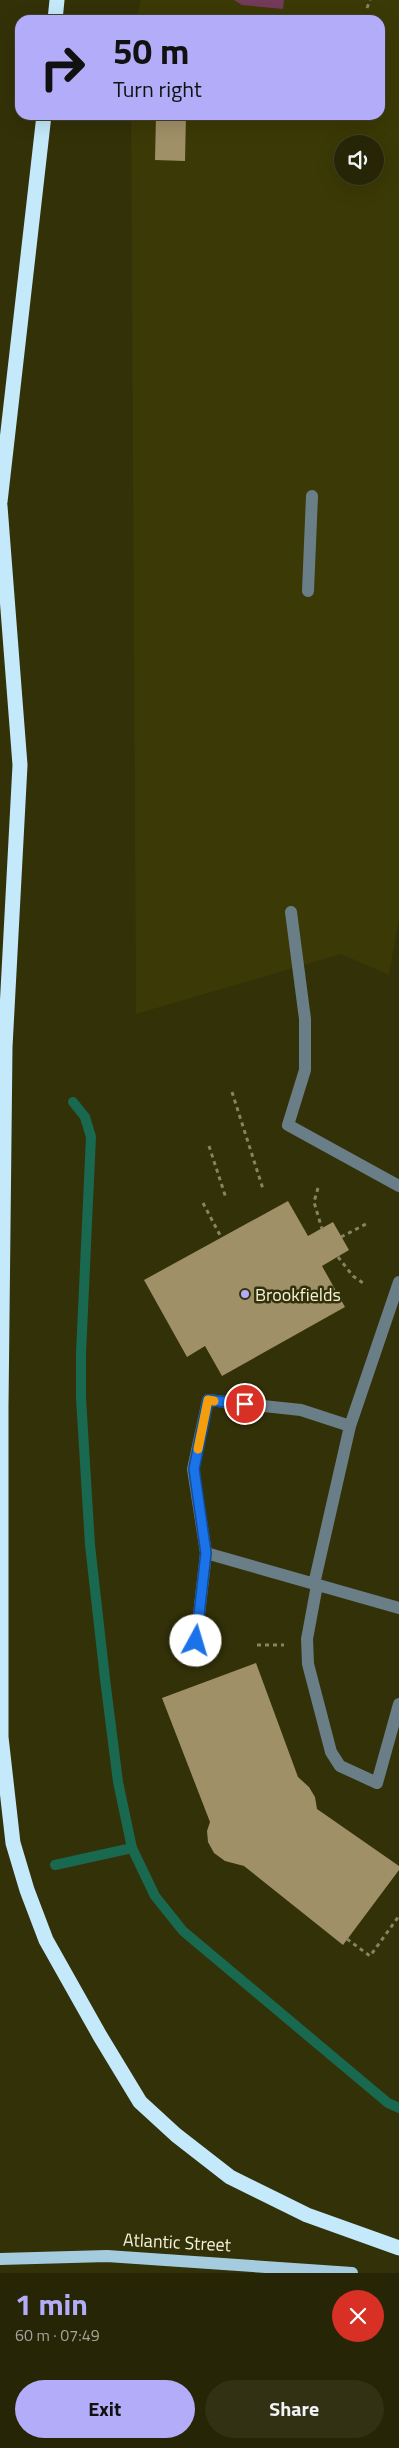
<!DOCTYPE html>
<html lang="en">
<head>
<meta charset="utf-8">
<style>
	:root { --surface:#262506; --page:#323114; --text:#f1f3f6; --muted:#a4a59b; --line:#424228; --accent:#b3adf9 }
	body { margin:0; font-family:"Titillium Web",sans-serif; background:var(--page); color:var(--text); height:100vh; display:flex; flex-direction:column; font-size:19px; white-space:nowrap }
	* { box-sizing:border-box; margin:0 }
	p { font-size:16px; color:var(--muted) }
	.icon { flex:none; width:28px; height:28px; fill:none; stroke:currentColor; stroke-width:2; stroke-linecap:round; stroke-linejoin:round }
	.map { position:relative; height:2273px; overflow:hidden }
	.details { display:flex; flex-direction:column; background:var(--surface); flex:1 }
	.details>* { flex:none }
	.guide { position:absolute; left:15px; top:15px; width:370px; height:105px; border-radius:15px; box-shadow:0 5px 20px #0002,0 0 0 1px var(--line); background:#b3adf9; color:#111; overflow:hidden }
	.fabs { position:absolute; left:334px; top:135px; display:grid; gap:10px }
	.fabs a { display:grid; place-items:center; width:50px; height:50px; border-radius:50%; background:var(--surface); box-shadow:0 5px 20px #0002,0 0 0 1px var(--line); font-size:25px }
	.pin { position:absolute; display:grid; place-items:center; width:42px; height:42px; color:#fff; margin:-21px; border:2px solid #fff; border-radius:50%; box-shadow:0 1px 5px #0007 }
	.me { position:absolute; width:55px; margin:-28px; rotate:6deg; stroke-linejoin:round; filter:drop-shadow(0 0 4px #0008) }
	.turn { display:flex; align-items:center; gap:18px; height:105px; padding:0 15px; font-size:22px }
	.turn .icon { width:65px; height:65px; stroke-width:2.5 }
	.turn b { display:block; font-size:35px; line-height:42px }
	.round { display:grid; place-items:center; flex:none; width:52px; height:52px; border-radius:26px; background:var(--page) }
	.head { display:flex; align-items:center; justify-content:space-between; height:85px; padding:0 15px }
	h1 { font-size:30px; font-weight:700; line-height:38px; color:var(--accent) }
	.action { display:flex; gap:10px; margin-top:auto; padding:10px 15px }
	.action a { flex:1; height:58px; border-radius:30px; background:var(--accent); color:#111; font-size:20px; font-weight:700; line-height:58px; text-align:center }
	.action a+a { background:var(--page); color:var(--text) }
	.map>svg:first-child { display:block }
</style>
</head>
<body>
<div class="map">
<svg width="399" height="2273" viewBox="0 0 399 2273">
	<rect width="100%" height="100%" fill="#333108"/>
	<!-- built -->
	<path fill="#3b3905" fill-rule="evenodd" d="M141,0H399V918L389,975L341,954L136,1014L131,115H380V20H136ZM342,144H375V176H342Z"/>
	<!-- green -->
	<path fill="#743a5a" d="M234,0H284L283,9L242,5Z"/>
	<g fill="none" stroke-linecap="round" stroke-linejoin="round">
		<!-- stream -->
		<path stroke="#196950" stroke-width="10" d="M73,1102L85,1117L91,1137L81,1353V1398L90,1545L105,1679L118,1782L132,1848L155,1896L183,1931L388,2103L399,2108
			M55,1865L132,1848"/>
	</g>
	<!-- building -->
	<path fill="#a09068" d="M156,115H186L185,161L155,160Z
		M288,1201L308,1236L333,1222L349,1250L322,1266L345,1307L222,1376L205,1346L187,1357L144,1280Z
		M256,1663L298,1777L309,1787L315,1797L317,1809L399,1866V1870L343,1945L244,1866L225,1861L214,1853L208,1842L207,1831L210,1822L162,1698Z"/>
	<g fill="none" stroke-linecap="round" stroke-linejoin="round">
		<!-- path -->
		<path stroke="#858463" stroke-width="3" stroke-dasharray="4 4" stroke-linecap="butt" d="M367,8L370,0
			M232,1092L263,1189
			M209,1146L226,1198
			M318,1188L314,1202L322,1229
			M203,1203L221,1237
			M341,1237L366,1224
			M338,1257L353,1276L363,1283
			M257,1645H284
			M347,1939L370,1956L399,1916"/>
		<!-- minor -->
		<path stroke="#6a7e87" stroke-width="12" d="M308,591L312,496
			M291,912L305,1019V1070L288,1125L399,1186
			M206,1553L399,1608
			M314,1584L350,1426L399,1282
			M317,1585L307,1639L308,1664L331,1752L340,1766L377,1783L399,1704
			M196,1641L206,1553L193,1469L208,1400L301,1410L350,1426"/>
		<!-- major -->
		<path stroke="#a4ccde" stroke-width="12" d="M0,2259L107,2256L352,2273"/>
		<!-- highway -->
		<path stroke="#c3e9fb" stroke-width="15" d="M55,20L57,0
			M0,502L44,115
			M0,506L20,765L5,1047L1,1407V1737L13,1843L27,1890L46,1940L100,2036L140,2102L176,2135L230,2177L307,2215L399,2248"/>
	</g>
	<g fill="none" stroke-linecap="round" stroke-linejoin="round">
		<defs>
			<path id="route" d="M196,1641L206,1553L194,1469L208,1400L245,1404"/>
		</defs>
		<!-- route casing -->
		<use href="#route" stroke="#114b97" stroke-width="12"/>
		<!-- route -->
		<use href="#route" stroke="#1a73e8" stroke-width="9"/>
		<!-- slow -->
		<path stroke="#f59e0b" stroke-width="9" d="M198,1449L208,1400L214,1401"/>
	</g>
	<!-- markers -->
	<circle fill="#b3adf9" stroke="#333108" stroke-width="2" cx="245" cy="1294" r="5"/>
	<g text-anchor="middle" dominant-baseline="central" stroke-width="5" stroke-linejoin="round" paint-order="stroke">
		<!-- poi labels -->
		<g font-size="18" fill="#f2f2dc" stroke="#333108" text-anchor="start">
			<text x="255" y="1294">Brookfields</text>
		</g>
		<!-- street labels -->
		<g font-size="18" fill="#f2f2dc" stroke="#333108">
			<text transform="translate(177 2242) rotate(3)">Atlantic Street</text>
		</g>
	</g>
</svg>
<div class="fabs">
<a><svg class="icon" aria-label="sound" viewBox="0 0 24 24"><path d="M4 9h4l5-4v14l-5-4H4zM17 9q2 3 0 6"/></svg></a>
</div>
<div class="pin" style="left:245px;top:1404px;background:#d93025"><svg class="icon" aria-label="arrive" viewBox="0 0 24 24"><path d="M6 21V4h12l-3 4 3 4H6"/></svg></div>
<svg class="me" style="left:196px;top:1641px" viewBox="-20 -20 40 40"><circle r="19" fill="#fff"/><path d="M0-13L10 11 0 6-10 11z" fill="#1a73e8"/></svg>
<div class="guide">
<div class="turn"><svg class="icon" aria-label="right" viewBox="0 0 24 24"><path d="M7 20v-9h11M14 6l5 5-5 5"/></svg><div><b>50 m</b>Turn right</div></div>
</div>
</div>
<section class="details">
<div class="head"><div><h1>1 min</h1><p>60 m · 07:49</p></div><a class="round" style="background:#d93025;color:#fff"><svg class="icon" aria-label="close" viewBox="0 0 24 24"><path d="M6 6l12 12M18 6L6 18"/></svg></a></div>
<div class="action"><a>Exit</a><a>Share</a></div>
</section>
</body>
</html>
